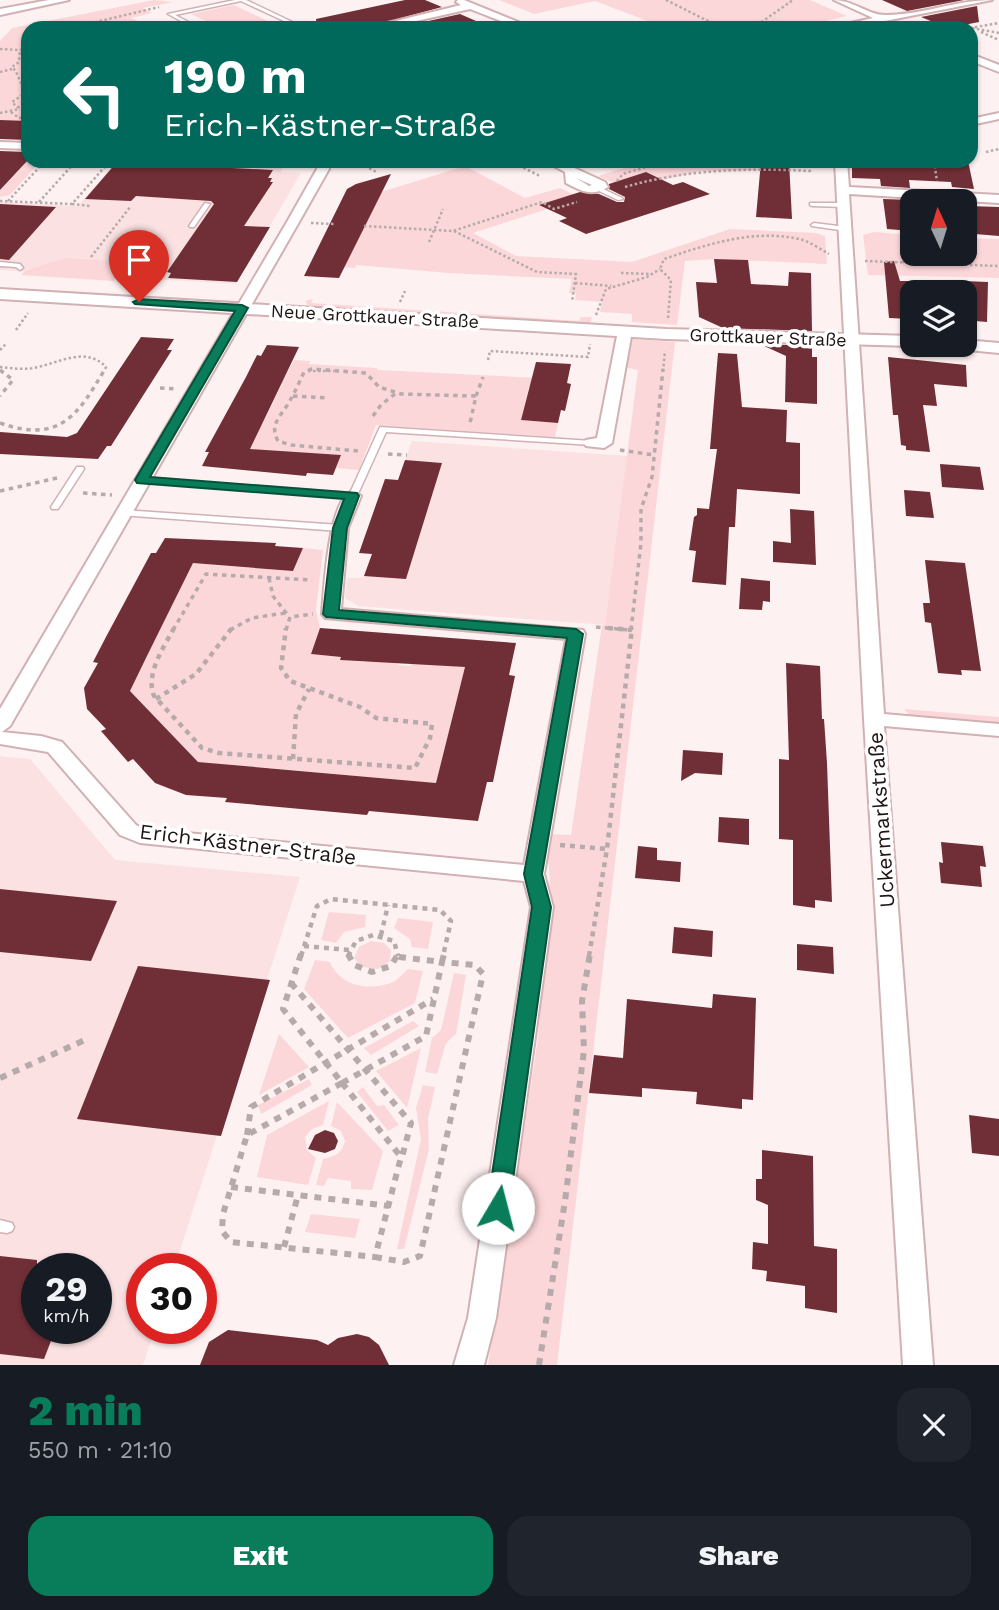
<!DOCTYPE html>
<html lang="en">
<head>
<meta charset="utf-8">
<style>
	:root { --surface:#171b24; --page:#20242c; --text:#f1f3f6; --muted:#9ea1a6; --accent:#097c59 }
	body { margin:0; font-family:"Work Sans",sans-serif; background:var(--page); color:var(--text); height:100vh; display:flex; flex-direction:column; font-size:26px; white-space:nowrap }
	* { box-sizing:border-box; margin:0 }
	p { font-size:23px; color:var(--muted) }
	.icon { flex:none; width:38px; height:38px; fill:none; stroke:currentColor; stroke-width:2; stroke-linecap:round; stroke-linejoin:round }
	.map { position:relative; height:1365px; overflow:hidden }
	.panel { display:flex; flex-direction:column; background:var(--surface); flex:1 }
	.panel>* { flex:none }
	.top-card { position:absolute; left:21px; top:21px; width:957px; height:147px; border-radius:21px; box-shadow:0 2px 5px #0004; background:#00695c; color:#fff; overflow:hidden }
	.needle { width:46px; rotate:356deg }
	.buttons { position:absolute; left:900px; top:189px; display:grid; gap:14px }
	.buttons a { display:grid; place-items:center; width:77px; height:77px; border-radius:14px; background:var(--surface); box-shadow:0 2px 5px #0004; font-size:35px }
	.speed { position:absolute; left:21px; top:1253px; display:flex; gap:14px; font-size:35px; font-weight:700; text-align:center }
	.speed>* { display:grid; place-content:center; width:91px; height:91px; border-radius:50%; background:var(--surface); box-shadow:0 2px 5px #0004; line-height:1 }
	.speed small { font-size:18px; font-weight:400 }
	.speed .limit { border:10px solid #d22; background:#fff; color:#111 }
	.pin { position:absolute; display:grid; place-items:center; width:60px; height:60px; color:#fff; margin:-72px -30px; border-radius:50% 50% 50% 0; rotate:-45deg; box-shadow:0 0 7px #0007 }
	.pin .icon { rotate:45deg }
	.me { position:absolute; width:77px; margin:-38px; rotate:8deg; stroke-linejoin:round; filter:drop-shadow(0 0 5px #0008) }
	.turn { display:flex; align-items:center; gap:24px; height:147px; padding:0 28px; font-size:32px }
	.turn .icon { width:91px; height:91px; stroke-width:2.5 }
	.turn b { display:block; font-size:49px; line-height:60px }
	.round { display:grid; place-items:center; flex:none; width:74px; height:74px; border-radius:21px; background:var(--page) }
	.overview { display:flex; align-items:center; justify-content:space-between; height:119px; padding:0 28px }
	h1 { font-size:42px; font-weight:800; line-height:52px; color:var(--accent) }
	.primary-button { display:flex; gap:14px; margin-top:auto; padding:14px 28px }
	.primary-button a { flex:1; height:80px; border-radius:21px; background:var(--accent); color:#fff; font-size:28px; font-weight:800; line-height:80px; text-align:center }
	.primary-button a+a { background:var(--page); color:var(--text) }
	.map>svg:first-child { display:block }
</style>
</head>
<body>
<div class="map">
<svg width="999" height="1365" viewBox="0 0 999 1365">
	<rect width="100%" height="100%" fill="#fef1f1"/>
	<!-- built -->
	<path fill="#fbe1e2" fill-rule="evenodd" d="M117,161L283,168L281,172L301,173L236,284L0,270V202L78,206Z
		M412,441L628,456L605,625L358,606L345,598L347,578H363L372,554L359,553L367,530L379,531L378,499L385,479L398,480Z
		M0,756L30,759L115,860L300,877L174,1269H142V1328H155L143,1365H0ZM37,1269H96V1328H37Z"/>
	<!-- green -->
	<path fill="#fcd7d9" d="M154,0L173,2L143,8L152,13L131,18L152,28H28V123L0,120V41L12,28Z
		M499,0H810L847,16L795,28H666L595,1L534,14Z
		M234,5L274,24C238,31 224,30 191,14Z
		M28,160L41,161L10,195L0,197V190Z
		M621,161H761L760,170L700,171L627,189L598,176L631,166Z
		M465,166L525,198L560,188L581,198L473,233L516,256L632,262L730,229L816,233L825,236L827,264L715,259L685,261L677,325L632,322V314L600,312L602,302L575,300L576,293H569L572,279L448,273L356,265L355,268L340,267L378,193Z
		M874,232L912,235V254H964V238L999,239V278L868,275L863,235Z
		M65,258L113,261L126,258L161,262L158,266L133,264L131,267H124L114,281L21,275L25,271Z
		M313,299L311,303L579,321L581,317H592L590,324L309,307L305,301Z
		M630,339L675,342L557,1365H488L538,1038L550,881L548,856L550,834L571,835L602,625H605L638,370L624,367Z
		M294,360L310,361L309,364L377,368V370L538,378L536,386H529L521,420L558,423L555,437L376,425L359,470L336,468L340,455L248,453L259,431L258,425H262L282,384L279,383L284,379Z
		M303,548L323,550L316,610L320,628L311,654L341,657V660L366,662L368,659L397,662V665L410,666L412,662L473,668L462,680L453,714L445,784L269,768L267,771L254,767L198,762L130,691L195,559L212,565L293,571Z
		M904,709L999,717V724L910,716Z
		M329,912L366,915L365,927L344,932L336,943L321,940Z
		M398,918L433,922L428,949L412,947L410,939L394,928Z
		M371,941L384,943L391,950L390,961L378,969L362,967L354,958L359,947Z
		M315,960L330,962C340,986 367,991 391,983C397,981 403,973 408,969L423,971L415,1003L348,1038L304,989Z
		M454,973L466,975L456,1034L446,1043L437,1074L425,1072L432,1038L441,1030Z
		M413,1021L419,1026L371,1055L364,1048Z
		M279,1034L309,1067L259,1095Z
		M421,1048L407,1108L376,1071Z
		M309,1079L312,1085L261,1114L258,1105Z
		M423,1085L435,1087L428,1119L429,1149L404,1249H397L421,1139L416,1108Z
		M363,1087L377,1106L384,1105L399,1125L388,1131L357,1092Z
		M329,1101L323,1125L312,1129L305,1137L307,1150L316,1158L308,1185L257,1177L267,1135Z
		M337,1102L383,1151L372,1190L351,1189V1181L328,1178L324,1186L316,1185L323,1159C336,1156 341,1154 345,1141L341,1131L331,1126Z
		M311,1214L360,1219L355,1238L305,1232Z"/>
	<!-- building -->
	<path fill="#702f37" d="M405,0H425L442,7L364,28H317L316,19Z
		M882,0H964L907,11Z
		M977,6L979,22L948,28L921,17Z
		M460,14L492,28H397Z
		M0,120L28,121V140L0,139Z
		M0,151L28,152V160L0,190Z
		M761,161H789L792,219L756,217Z
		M852,161H968L974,189L952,187L951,182L909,180L910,188L881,186L880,179L852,178Z
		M117,162L273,170L268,178H272L270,182H273L244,226L270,227L237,282L168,278L171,273L167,272L214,204L211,201L136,196L131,201L85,199Z
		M646,172L673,185L683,182L710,194L586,234L559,221L567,218L539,205L580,192L599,194L617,202H624L625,197L609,189V184Z
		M391,174L339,278L304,276L347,189L356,184Z
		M883,199L912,200V231L887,229Z
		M0,204L56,207L9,260L0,259Z
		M969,206L999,207V236L975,234Z
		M714,259L748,260L751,284L788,286L789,272L811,273L812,331L723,328L699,317L696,282L717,283Z
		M894,261L900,281H909L912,303H906L910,319L889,318L884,262Z
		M964,281L988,282L987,322L964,320Z
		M141,337L174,339L167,350H172L111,446H107L98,459L0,454V432L67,437L77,433Z
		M760,344L812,346V357H817V404L785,402L786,356Z
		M267,345L299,347L250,449L341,455L333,475L307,473L306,476L202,466L209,452H205L246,377L257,355L261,356Z
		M718,353L737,354L742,407L787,410L786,442L800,443V494L737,489L735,527H729L726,585L692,582L696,551L689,550L694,517L697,515V508L709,509L717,449H710Z
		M888,357L966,365L967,387L934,384L937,406L923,405L930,452L906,450V446L901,445L898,415H893Z
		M536,362L571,364L567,383L571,384L565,411L561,410L558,423L521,420Z
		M405,460L442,463L406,579L364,576L372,554L359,553L385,479L398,480Z
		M940,464L980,467L984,490L942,487Z
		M904,490L930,492L934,518L906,516Z
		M790,509L814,511L816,565L773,562V541L791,543Z
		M165,538L276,543L275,546L303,548L293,571L193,563L146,658L130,691L198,762L436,783L465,667L340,660L341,657L311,654L320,628L516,643L509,675L515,676L493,782H487L478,821L369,811L367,815L225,802L227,798L186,795L155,783L133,759L128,762L101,731L106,729L87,709L84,688L98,663L93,662L107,635L151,553H156Z
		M925,560L965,563L981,671L961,670L962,675L938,673L931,623L925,622L923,603H930Z
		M741,578L770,581V602L763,601L762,610L739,609Z
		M786,663L820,666L822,719H824L827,763L832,902L815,900V908L793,905V840L779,839V759L789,760Z
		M683,750L723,753L722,775L695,773L681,781Z
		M719,817L749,819V845L718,842Z
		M941,842L983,846L986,867L980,866L982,887L941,883L939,862L943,863Z
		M638,846L657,848V860L681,862L680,882L635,878Z
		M0,889L117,901L91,961L0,952Z
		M674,927L713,931L712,957L672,953Z
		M797,944L833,947L834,974L797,970Z
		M138,966L270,980L221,1136L77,1119Z
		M713,994L756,998L753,1100L742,1099V1109L696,1104L697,1092L642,1088V1097L589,1093L594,1055L623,1058L627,999L712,1008Z
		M969,1115L999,1119V1156L972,1153Z
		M325,1130L334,1133L338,1141L335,1149L325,1153L308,1149L315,1135Z
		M762,1150L813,1156L814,1246L837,1249V1313L805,1308V1286L766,1281L767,1271L752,1269L753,1242L768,1244V1205L756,1200V1179H762Z
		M0,1256L37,1260V1328H56L44,1359L0,1354Z
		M228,1330L317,1340L328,1345L338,1338L357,1334L369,1337L379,1345L389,1365H200L209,1342Z"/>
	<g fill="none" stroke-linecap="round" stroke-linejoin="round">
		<defs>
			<path id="service" d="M235,0H246L305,28H299L241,1L175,15L200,28H194L168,14Z
				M599,187L622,198L623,199L618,200L597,190L596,189Z
				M205,203L210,204L194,227H190L189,226Z
				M810,203H844L847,205L844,207L812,206L810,205Z
				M814,223L846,227L849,229L846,231L812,226L811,225Z
				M0,262L20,264L23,268L20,270L16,267L0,266Z
				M380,427L592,441L596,443L592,445L386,432L357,496L353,498L141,482L137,480L141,478L350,493Z
				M77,467H83L84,469L58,509H52L51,507Z
				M123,510L340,525L344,528L340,531L120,515L119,513Z
				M0,1220L12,1223L14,1227L12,1231L7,1233L0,1232Z"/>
			<path id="minor" d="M49,0H69L0,15V9Z
				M458,0H464L533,28H519L470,9L385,28H367L461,5L456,2Z
				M834,0C853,0 869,16 887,15C922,15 956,0 992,0L849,28H828L873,18Z
				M971,54L999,65V72L971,61Z
				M999,113V119L971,125V119Z
				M0,142L28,143V149L0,148Z
				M328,161L329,169L299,222L10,726L2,732L41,736L62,742L136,825L144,829L524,865L566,639L325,618L322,614C324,591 328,497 353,491L361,496L348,528L341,609L583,630L585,634L544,874L553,907L496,1318L484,1365H454L468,1318L531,907L524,881L140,843L120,835L48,752L0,744V709L287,222L317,169V162Z
				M544,161H559L605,182L608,187C592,197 581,191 566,183L565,172ZM576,178L592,185L589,186Z
				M835,161H847L849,187L999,195V203L849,194L884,714L999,724V736L884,726L933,1365H903L864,719Z
				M625,327L632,331L612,443L604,448L586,446L584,443L586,440L597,438L618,331Z"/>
			<path id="tertiary" d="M0,289L666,329L912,336V345H918L912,346L666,339L0,299Z
				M964,340L999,343V353L958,349L955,345H964Z"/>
		</defs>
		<!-- service casing -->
		<use href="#service" stroke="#d1b1b3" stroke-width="3"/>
		<!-- minor casing -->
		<use href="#minor" stroke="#d1b1b3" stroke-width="4"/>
		<!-- tertiary casing -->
		<use href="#tertiary" stroke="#d1b1b3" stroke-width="4"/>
		<!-- path-far3 -->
		<path stroke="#b7aaaa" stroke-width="2.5" stroke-dasharray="2.5 2.5" stroke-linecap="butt" d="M666,0L722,28
			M94,28L96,22L159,7
			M753,28L793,0
			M970,28L999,23
			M972,28L999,33
			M981,32L999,40
			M0,49L20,50
			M0,72L12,69
			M27,92C19,84 20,75 12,67L19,62L20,50L28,48
			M27,92L12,102L17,107L28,108
			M11,112L19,118L28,117
			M0,113L20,109
			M986,152L999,149
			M356,161L378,173
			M510,161L540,176
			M635,161L646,166
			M747,161L760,166
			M934,161L937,181
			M288,167L292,161
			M617,181L623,174L666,161
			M625,187C687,169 747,168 811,171
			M0,201L72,204L110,161
			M8,201L45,161
			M39,202L76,161
			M72,204L90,206
			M311,223L334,224
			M364,226L453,231L542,202L554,209L577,202
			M454,231L537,272L576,274L572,302
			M429,242L443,209
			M91,257L131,206
			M865,261L999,266
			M903,263L905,255L912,250
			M621,273L651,274
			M575,283L611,286
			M400,302L405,291
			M596,315L606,289L647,277L660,269
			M668,318L671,280L660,269L664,259C708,244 753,229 799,239C809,241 820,249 829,254
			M16,330L28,313
			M0,350L6,344
			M488,360L490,351L588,357L590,344
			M0,367C11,368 22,370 33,368C58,364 85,345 106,367L104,371
			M308,371H334
			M663,371L665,351"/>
		<!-- path-far2 -->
		<path stroke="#b7aaaa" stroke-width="3.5" stroke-dasharray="4.5 4.5" stroke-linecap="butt" d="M0,370L13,380L0,396
			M160,388L177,389
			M293,396L327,398
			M476,396L483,377
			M373,416L381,405L396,393
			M0,423C60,444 78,415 105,369
			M620,450L654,455
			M358,451L291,445L278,441C269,425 280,417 288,404C294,394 299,383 304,372L312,369L366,373L379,387L401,394L476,396L470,423
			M388,454L407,455
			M0,491L57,478
			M83,493L112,495
			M269,578L273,596L287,614
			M596,627L629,630
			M173,630L206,574L312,580
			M230,630L252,618L285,613
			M286,630L290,617L313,614
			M631,630L641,543V509L652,477L663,369"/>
		<!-- path-far1 -->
		<path stroke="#b7aaaa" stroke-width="4.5" stroke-dasharray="5 5" stroke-linecap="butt" d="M174,628C164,647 145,674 154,696L202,748L219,753L415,768L430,738L432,724L376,718L360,707L290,681L281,668L286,628
			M608,628L632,630
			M156,699L196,674L232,628
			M293,759L296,714L309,689
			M560,845L607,849
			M381,935L388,905
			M304,946L349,950
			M301,956L317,906L331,899L440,910L451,921L443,956
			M348,956L356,941L373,935L394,941L398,956
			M589,956L607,849L632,628"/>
		<!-- path -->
		<path stroke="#b7aaaa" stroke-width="6" stroke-dasharray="7 7" stroke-linecap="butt" d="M301,954L283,1009L342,1083
			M348,954L354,965L372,972L391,966L398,954
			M399,957L442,962
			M442,962L444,954
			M291,983L411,1123L402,1157
			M0,1078L85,1040
			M342,1083L401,1157L375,1257
			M342,1083L247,1135L223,1214L222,1231L231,1242L375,1257
			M342,1083L426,1036L442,962
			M247,1135L251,1107L433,999
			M231,1187L389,1206
			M284,1247L298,1195
			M375,1257L404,1262L420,1256L483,974L475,965L442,962
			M539,1365L565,1201L584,1050L582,1001L590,954"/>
		<!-- service -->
		<use href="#service" fill="#fff" fill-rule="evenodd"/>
		<!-- minor -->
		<use href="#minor" fill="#fff" fill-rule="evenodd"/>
		<!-- tertiary -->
		<use href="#tertiary" fill="#fff" fill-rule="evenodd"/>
	</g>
	<!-- route -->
	<path fill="#097c59" stroke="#06513a" stroke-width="2" d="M139,299L242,305L248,308L150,477L357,493L359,496L347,528L339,610L576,629L583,634L542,874L551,907L509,1208L506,1215L498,1218L490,1215L487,1208L532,907L524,874L567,638L326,617L323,614L333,528L344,499L137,483L135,480L235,311L135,304L133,302Z"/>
	<g text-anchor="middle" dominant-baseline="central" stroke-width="7" stroke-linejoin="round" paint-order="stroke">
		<!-- far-street labels -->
		<g font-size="18" fill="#1f1414" stroke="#fff">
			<text transform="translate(375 316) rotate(3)">Neue Grottkauer Straße</text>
			<text transform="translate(768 337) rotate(2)">Grottkauer Straße</text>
		</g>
		<!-- street labels -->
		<g font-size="21" fill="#1f1414" stroke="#fff">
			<text transform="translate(881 820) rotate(-94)">Uckermarkstraße</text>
			<text transform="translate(248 844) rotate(7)">Erich-Kästner-Straße</text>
		</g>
	</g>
</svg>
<div class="buttons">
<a><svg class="needle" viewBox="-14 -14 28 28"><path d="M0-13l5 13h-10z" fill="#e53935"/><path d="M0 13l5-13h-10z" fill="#9ea1a6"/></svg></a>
<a><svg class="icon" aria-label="layers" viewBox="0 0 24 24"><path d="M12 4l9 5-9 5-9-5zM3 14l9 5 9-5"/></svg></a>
</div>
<div class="speed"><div>29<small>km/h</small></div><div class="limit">30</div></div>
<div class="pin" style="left:139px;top:302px;background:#d93025"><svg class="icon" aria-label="arrive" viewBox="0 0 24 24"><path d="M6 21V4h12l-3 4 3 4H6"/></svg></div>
<svg class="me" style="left:498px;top:1208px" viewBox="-20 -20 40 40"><circle r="19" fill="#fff"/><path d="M0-13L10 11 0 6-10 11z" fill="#097c59"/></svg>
<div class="top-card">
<div class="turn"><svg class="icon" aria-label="left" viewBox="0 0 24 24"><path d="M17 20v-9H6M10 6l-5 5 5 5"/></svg><div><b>190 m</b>Erich-Kästner-Straße</div></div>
</div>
</div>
<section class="panel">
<div class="overview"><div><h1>2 min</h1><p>550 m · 21:10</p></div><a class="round"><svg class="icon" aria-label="close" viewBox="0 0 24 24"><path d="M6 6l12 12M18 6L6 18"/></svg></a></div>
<div class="primary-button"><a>Exit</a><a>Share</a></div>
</section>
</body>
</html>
